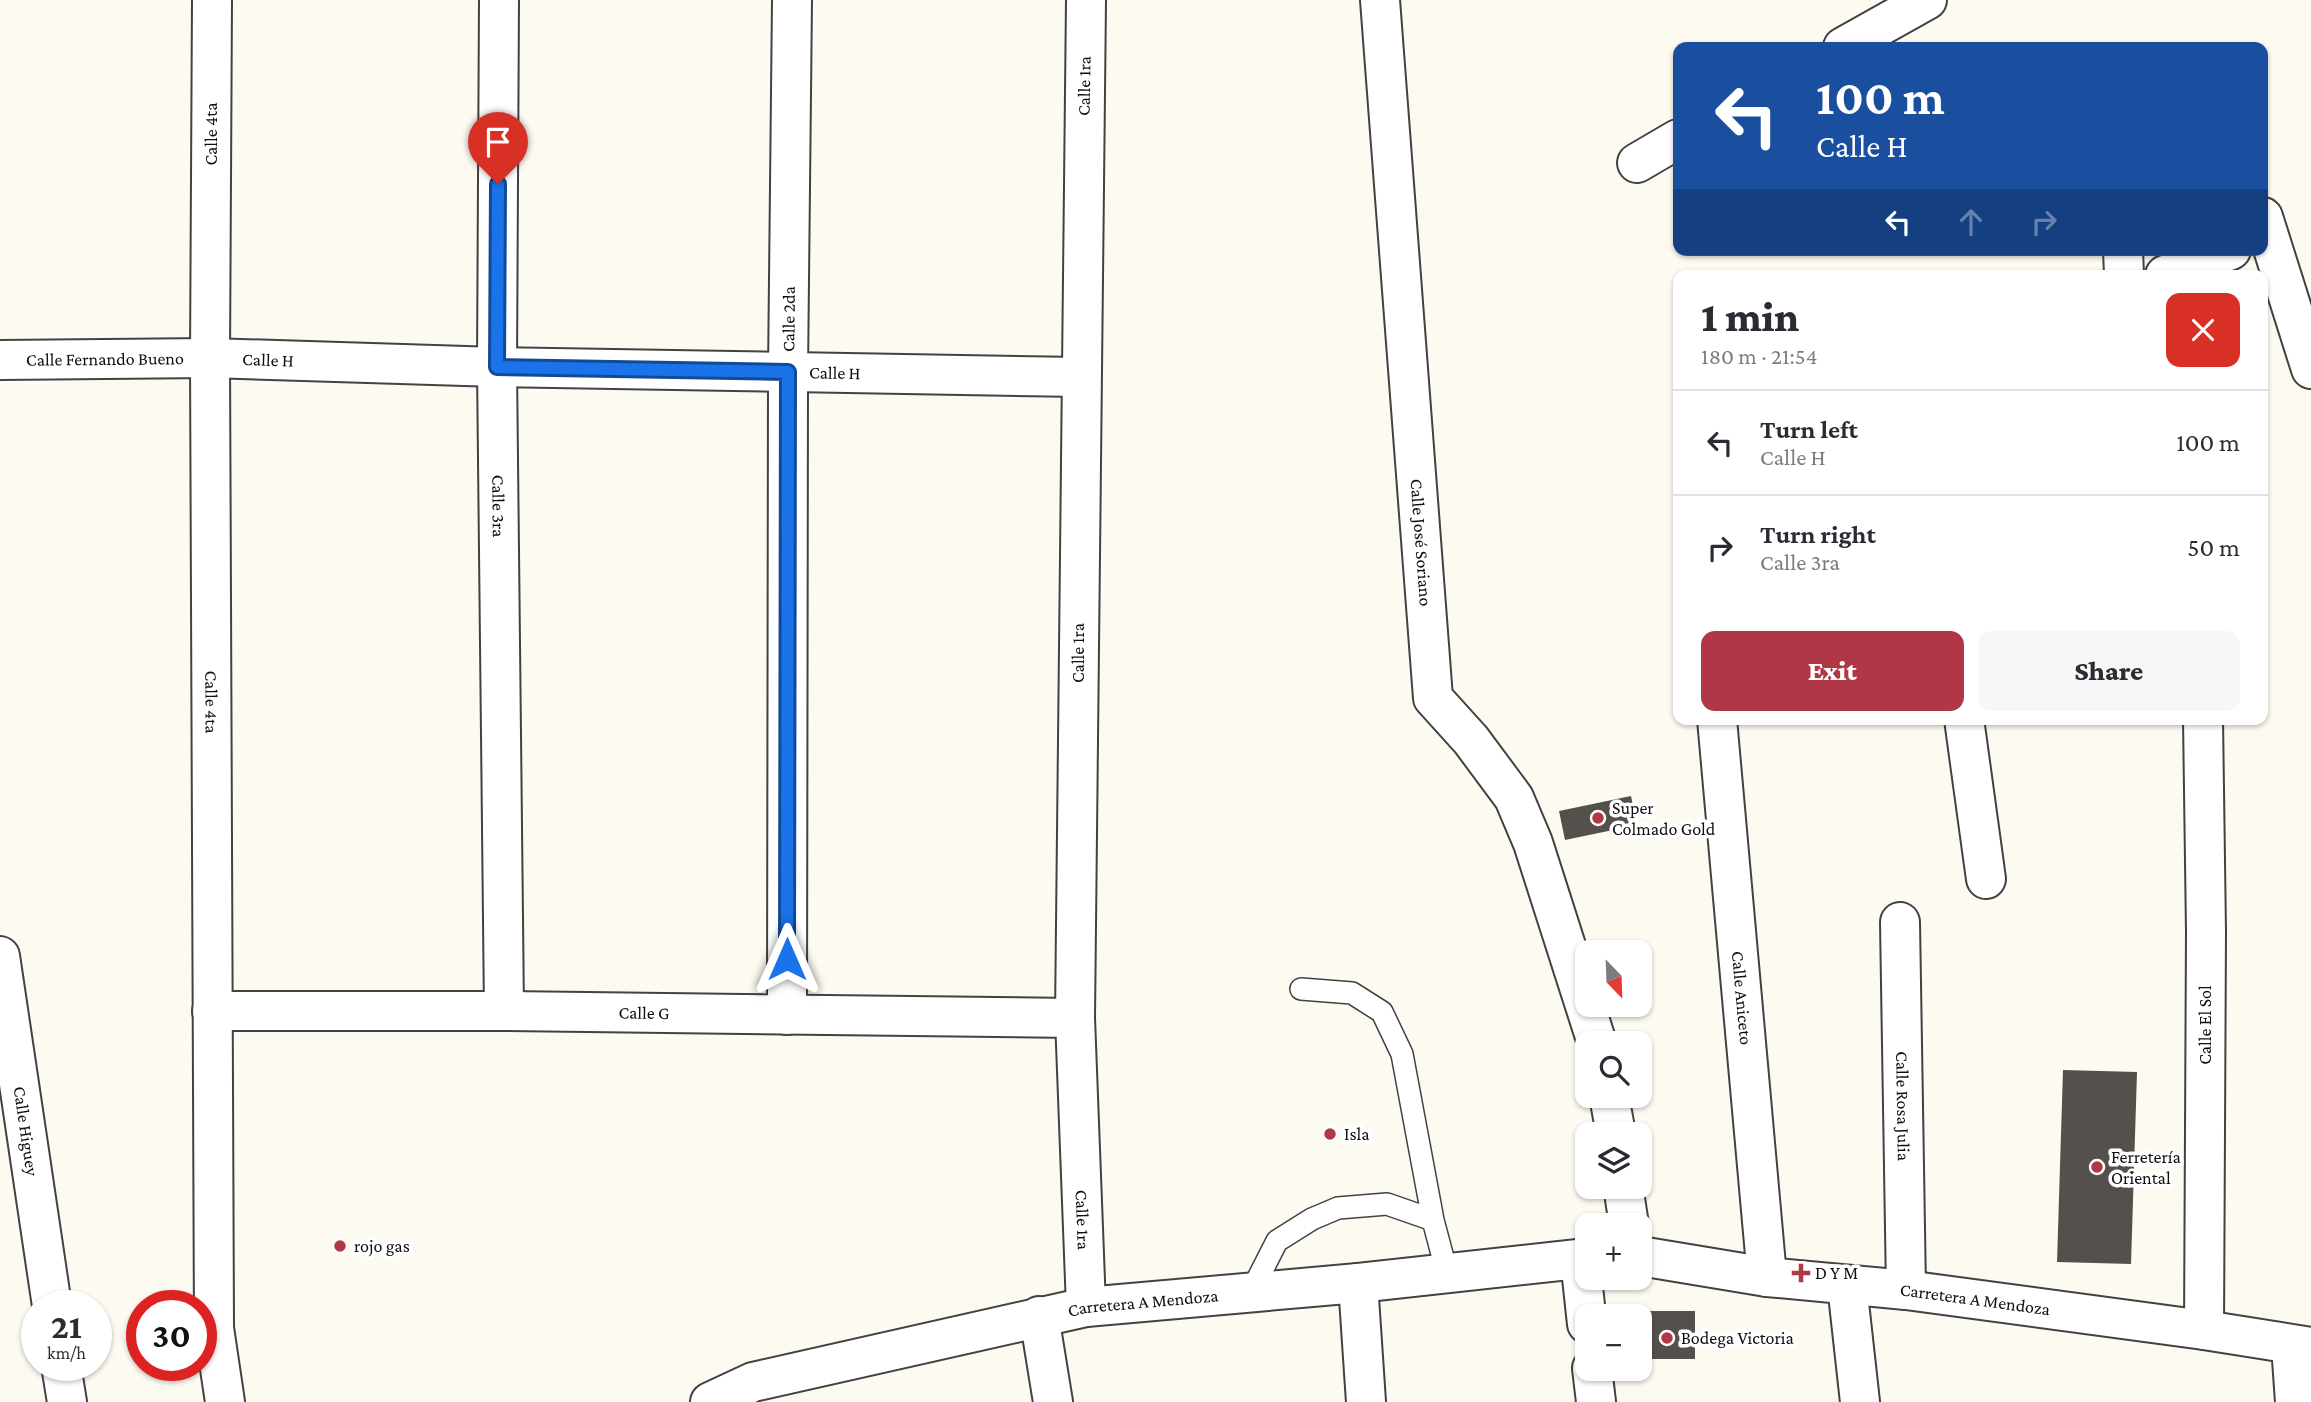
<!DOCTYPE html>
<html lang="en">
<head>
<meta charset="utf-8">
<style>
	:root { --surface:#fff; --page:#f7f7f7; --text:#2b2b33; --muted:#7c7c81; --line:#e1e1e2; --accent:#af3746 }
	body { margin:0; font-family:"Crimson Pro",serif; background:var(--page); color:var(--text); height:100vh; display:flex; flex-direction:column; font-size:26px; white-space:nowrap }
	* { box-sizing:border-box; margin:0 }
	p { font-size:23px; color:var(--muted) }
	.icon { flex:none; width:38px; height:38px; fill:none; stroke:currentColor; stroke-width:2; stroke-linecap:round; stroke-linejoin:round }
	.map { position:relative; flex:1; overflow:hidden }
	.panel { position:absolute; left:1673px; top:270px; width:595px; height:455px; display:flex; flex-direction:column; background:var(--surface); border-radius:14px; box-shadow:0 2px 5px #0004 }
	.panel>* { flex:none }
	.banner { position:absolute; left:1673px; top:42px; width:595px; height:214px; border-radius:14px; box-shadow:0 2px 5px #0004; background:#1a4fa0; color:#fff; overflow:hidden }
	.needle { width:46px; rotate:157deg }
	.buttons { position:absolute; left:1575px; top:940px; display:grid; gap:14px }
	.buttons a { display:grid; place-items:center; width:77px; height:77px; border-radius:14px; background:var(--surface); box-shadow:0 2px 5px #0004; font-size:35px }
	.speed { position:absolute; left:21px; top:1290px; display:flex; gap:14px; font-size:35px; font-weight:700; text-align:center }
	.speed>* { display:grid; place-content:center; width:91px; height:91px; border-radius:50%; background:var(--surface); box-shadow:0 2px 5px #0004; line-height:1 }
	.speed small { font-size:18px; font-weight:400 }
	.speed .limit { border:10px solid #d22; background:#fff; color:#111 }
	.pin { position:absolute; display:grid; place-items:center; width:60px; height:60px; color:#fff; margin:-72px -30px; border-radius:50% 50% 50% 0; rotate:-45deg; box-shadow:0 0 7px #0007 }
	.pin .icon { rotate:45deg }
	.me { position:absolute; width:77px; margin:-38px; rotate:0deg; stroke-linejoin:round; filter:drop-shadow(0 0 5px #0008) }
	.turn { display:flex; align-items:center; gap:24px; height:147px; padding:0 28px; font-size:32px }
	.turn .icon { width:91px; height:91px; stroke-width:2.5 }
	.turn b { display:block; font-size:49px; line-height:60px }
	.lanes { display:flex; align-items:center; height:66px; padding:0 28px; background:#0003; justify-content:center; gap:35px; direction:ltr }
	.lanes .off { opacity:.35 }
	.round { display:grid; place-items:center; flex:none; width:74px; height:74px; border-radius:14px; background:var(--page) }
	.headline { display:flex; align-items:center; justify-content:space-between; height:119px; padding:0 28px }
	h1 { font-size:42px; font-weight:800; line-height:52px }
	.cta { display:flex; gap:14px; margin-top:auto; padding:14px 28px }
	.cta a { flex:1; height:80px; border-radius:14px; background:var(--accent); color:#fff; font-size:28px; font-weight:800; line-height:80px; text-align:center }
	.cta a+a { background:var(--page); color:var(--text) }
	ul { padding:0; list-style:none }
	li { display:flex; align-items:center; gap:21px; height:105px; padding:0 28px; border-top:2px solid var(--line) }
	li div { flex:1 }
	li b { display:block; font-size:26px }
	li em { font-style:normal }
	.map>svg:first-child { display:block }
</style>
</head>
<body>
<div class="map">
<svg width="2311" height="1402" viewBox="0 0 2311 1402">
	<rect width="100%" height="100%" fill="#fdfaf2"/>
	<!-- building -->
	<path fill="#56504d" d="M1631,796L1637,825L1565,840L1559,811Z
		M2063,1070L2137,1072L2131,1264L2057,1262Z
		M1613,1311H1695V1359H1640V1316H1613Z"/>
	<g fill="none" stroke-linecap="round" stroke-linejoin="round">
		<defs>
			<path id="service" d="M1301,989L1352,993L1382,1012L1402,1054L1433,1220L1447,1273
				M1251,1292L1277,1241L1312,1219L1338,1208L1387,1204L1433,1220"/>
			<g id="minor">
				<path id="s1" d="M212,0L210,358L214,1328L225,1402"/>
				<path id="s2" d="M499,0L497,367L504,1011"/>
				<path id="s3" d="M1086,0L1075,1018L1086,1307"/>
				<path id="s4" d="M1380,0L1433,698L1471,740L1514,798L1533,843L1597,1043"/>
				<path d="M1843,47L1927,0"/>
				<path d="M1637,163L1678,139"/>
				<path d="M2263,217L2311,369"/>
				<path d="M2123,250L2124,275"/>
				<path d="M2165,275L2231,250"/>
				<path id="s5" d="M0,360L210,358L497,367L1080,377"/>
				<path id="s6" d="M1717,719L1767,1277"/>
				<path d="M1964,719L1986,879"/>
				<path d="M2203,719L2206,932L2204,1330"/>
				<path id="s7" d="M1900,922L1906,1290"/>
				<path id="s8" d="M0,956L52,1306"/>
				<path id="s9" d="M212,1011H504L1075,1018"/>
				<path id="s10" d="M787,1015L788,372L792,0"/>
				<path d="M1609,1096L1616,1134"/>
				<path d="M1623,1186L1629,1225"/>
				<path d="M1580,1259L1587,1324"/>
				<path d="M1358,1283L1366,1402"/>
				<path d="M1847,1285L1860,1402"/>
				<path d="M1039,1316L1053,1402"/>
				<path d="M2291,1345L2295,1402"/>
				<path d="M61,1365L67,1402"/>
				<path d="M1592,1368L1596,1402"/>
			</g>
			<g id="tertiary">
				<path id="s11" d="M1640,1256L1767,1277L1906,1290L2204,1330L2311,1347"/>
				<path id="s12" d="M710,1402L753,1382L1086,1307L1358,1283L1587,1258"/>
			</g>
		</defs>
		<!-- service casing -->
		<use href="#service" stroke="#424242" stroke-width="24"/>
		<!-- minor casing -->
		<use href="#minor" stroke="#424242" stroke-width="42"/>
		<!-- tertiary casing -->
		<use href="#tertiary" stroke="#424242" stroke-width="42"/>
		<!-- service -->
		<use href="#service" stroke="#fff" stroke-width="21"/>
		<!-- minor -->
		<use href="#minor" stroke="#fff" stroke-width="38"/>
		<!-- tertiary -->
		<use href="#tertiary" stroke="#fff" stroke-width="38"/>
	</g>
	<g fill="none" stroke-linecap="round" stroke-linejoin="round">
		<defs>
			<path id="route" d="M498,184L497,367L788,372L787,959"/>
		</defs>
		<!-- route casing -->
		<use href="#route" stroke="#114b97" stroke-width="18"/>
		<!-- route -->
		<use href="#route" stroke="#1a73e8" stroke-width="12"/>
	</g>
	<!-- markers -->
	<g fill="#af3746" stroke="#fff" stroke-width="2.5">
		<circle cx="1598" cy="818" r="7"/>
		<circle cx="1330" cy="1134" r="7"/>
		<circle cx="2097" cy="1167" r="7"/>
		<circle cx="340" cy="1246" r="7"/>
		<path d="M1797.5 1262.5h7v7h7v7h-7v7h-7v-7h-7v-7h7z"/>
		<circle cx="1667" cy="1338" r="7"/>
	</g>
	<g text-anchor="middle" dominant-baseline="central" stroke-width="7" stroke-linejoin="round" paint-order="stroke">
		<!-- street labels -->
		<g font-size="18" fill="#0f0f0f" stroke="#fff">
			<text transform="translate(1084 86) rotate(-89)">Calle 1ra</text>
			<text transform="translate(211 134) rotate(-90)">Calle 4ta</text>
			<text stroke="none"><textPath href="#s10" startOffset="696">Calle 2da</textPath></text>
			<text stroke="none"><textPath href="#s5" startOffset="105">Calle Fernando Bueno</textPath></text>
			<text stroke="none"><textPath href="#s5" startOffset="268">Calle H</textPath></text>
			<text stroke="none"><textPath href="#s5" startOffset="835">Calle H</textPath></text>
			<text stroke="none"><textPath href="#s2" startOffset="506">Calle 3ra</textPath></text>
			<text stroke="none"><textPath href="#s4" startOffset="544">Calle José Soriano</textPath></text>
			<text transform="translate(1078 653) rotate(-90)">Calle 1ra</text>
			<text stroke="none"><textPath href="#s1" startOffset="702">Calle 4ta</textPath></text>
			<text stroke="none"><textPath href="#s6" startOffset="280">Calle Aniceto</textPath></text>
			<text stroke="none"><textPath href="#s9" startOffset="432">Calle G</textPath></text>
			<text transform="translate(2205 1025) rotate(-90)">Calle El Sol</text>
			<text stroke="none"><textPath href="#s7" startOffset="184">Calle Rosa Julia</textPath></text>
			<text stroke="none"><textPath href="#s8" startOffset="177">Calle Higuey</textPath></text>
			<text stroke="none"><textPath href="#s3" startOffset="1220">Calle 1ra</textPath></text>
			<text stroke="none"><textPath href="#s11" startOffset="338">Carretera A Mendoza</textPath></text>
			<text stroke="none"><textPath href="#s12" startOffset="446">Carretera A Mendoza</textPath></text>
		</g>
		<!-- poi labels -->
		<g font-size="18" fill="#0f0f0f" stroke="#fff" text-anchor="start">
			<text x="1612" y="808">Super<tspan x="1612" dy="21">Colmado Gold</tspan></text>
			<text x="1344" y="1134">Isla</text>
			<text x="2111" y="1157">Ferretería<tspan x="2111" dy="21">Oriental</tspan></text>
			<text x="354" y="1246">rojo gas</text>
			<text x="1815" y="1273">D Y M</text>
			<text x="1681" y="1338">Bodega Victoria</text>
		</g>
	</g>
</svg>
<div class="buttons">
<a><svg class="needle" viewBox="-14 -14 28 28"><path d="M0-13l5 13h-10z" fill="#e53935"/><path d="M0 13l5-13h-10z" fill="#7c7c81"/></svg></a>
<a><svg class="icon" aria-label="search" viewBox="0 0 24 24"><circle cx="10" cy="10" r="6"/><path d="M15 15l6 6"/></svg></a>
<a><svg class="icon" aria-label="layers" viewBox="0 0 24 24"><path d="M12 4l9 5-9 5-9-5zM3 14l9 5 9-5"/></svg></a>
<a>+</a>
<a>−</a>
</div>
<div class="speed"><div>21<small>km/h</small></div><div class="limit">30</div></div>
<div class="pin" style="left:498px;top:184px;background:#d93025"><svg class="icon" aria-label="arrive" viewBox="0 0 24 24"><path d="M6 21V4h12l-3 4 3 4H6"/></svg></div>
<svg class="me" style="left:787px;top:959px" viewBox="-20 -20 40 40"><path d="M0-17L14 15 0 8-14 15z" fill="#1a73e8" stroke="#fff" stroke-width="4"/></svg>
<div class="banner">
<div class="turn"><svg class="icon" aria-label="left" viewBox="0 0 24 24"><path d="M17 20v-9H6M10 6l-5 5 5 5"/></svg><div><b>100 m</b>Calle H</div></div>
<div class="lanes"><svg class="icon" aria-label="left" viewBox="0 0 24 24"><path d="M17 20v-9H6M10 6l-5 5 5 5"/></svg><svg class="icon off" aria-label="ahead" viewBox="0 0 24 24"><path d="M12 20V5M6 11l6-6 6 6"/></svg><svg class="icon off" aria-label="right" viewBox="0 0 24 24"><path d="M7 20v-9h11M14 6l5 5-5 5"/></svg></div>
</div>
<section class="panel">
<div class="headline"><div><h1>1 min</h1><p>180 m · 21:54</p></div><a class="round" style="background:#d93025;color:#fff"><svg class="icon" aria-label="close" viewBox="0 0 24 24"><path d="M6 6l12 12M18 6L6 18"/></svg></a></div>
<ul>
<li><svg class="icon" aria-label="left" viewBox="0 0 24 24"><path d="M17 20v-9H6M10 6l-5 5 5 5"/></svg><div><b>Turn left</b><p>Calle H</p></div><em>100 m</em></li>
<li><svg class="icon" aria-label="right" viewBox="0 0 24 24"><path d="M7 20v-9h11M14 6l5 5-5 5"/></svg><div><b>Turn right</b><p>Calle 3ra</p></div><em>50 m</em></li>
</ul>
<div class="cta"><a>Exit</a><a>Share</a></div>
</section>
</div>
</body>
</html>
